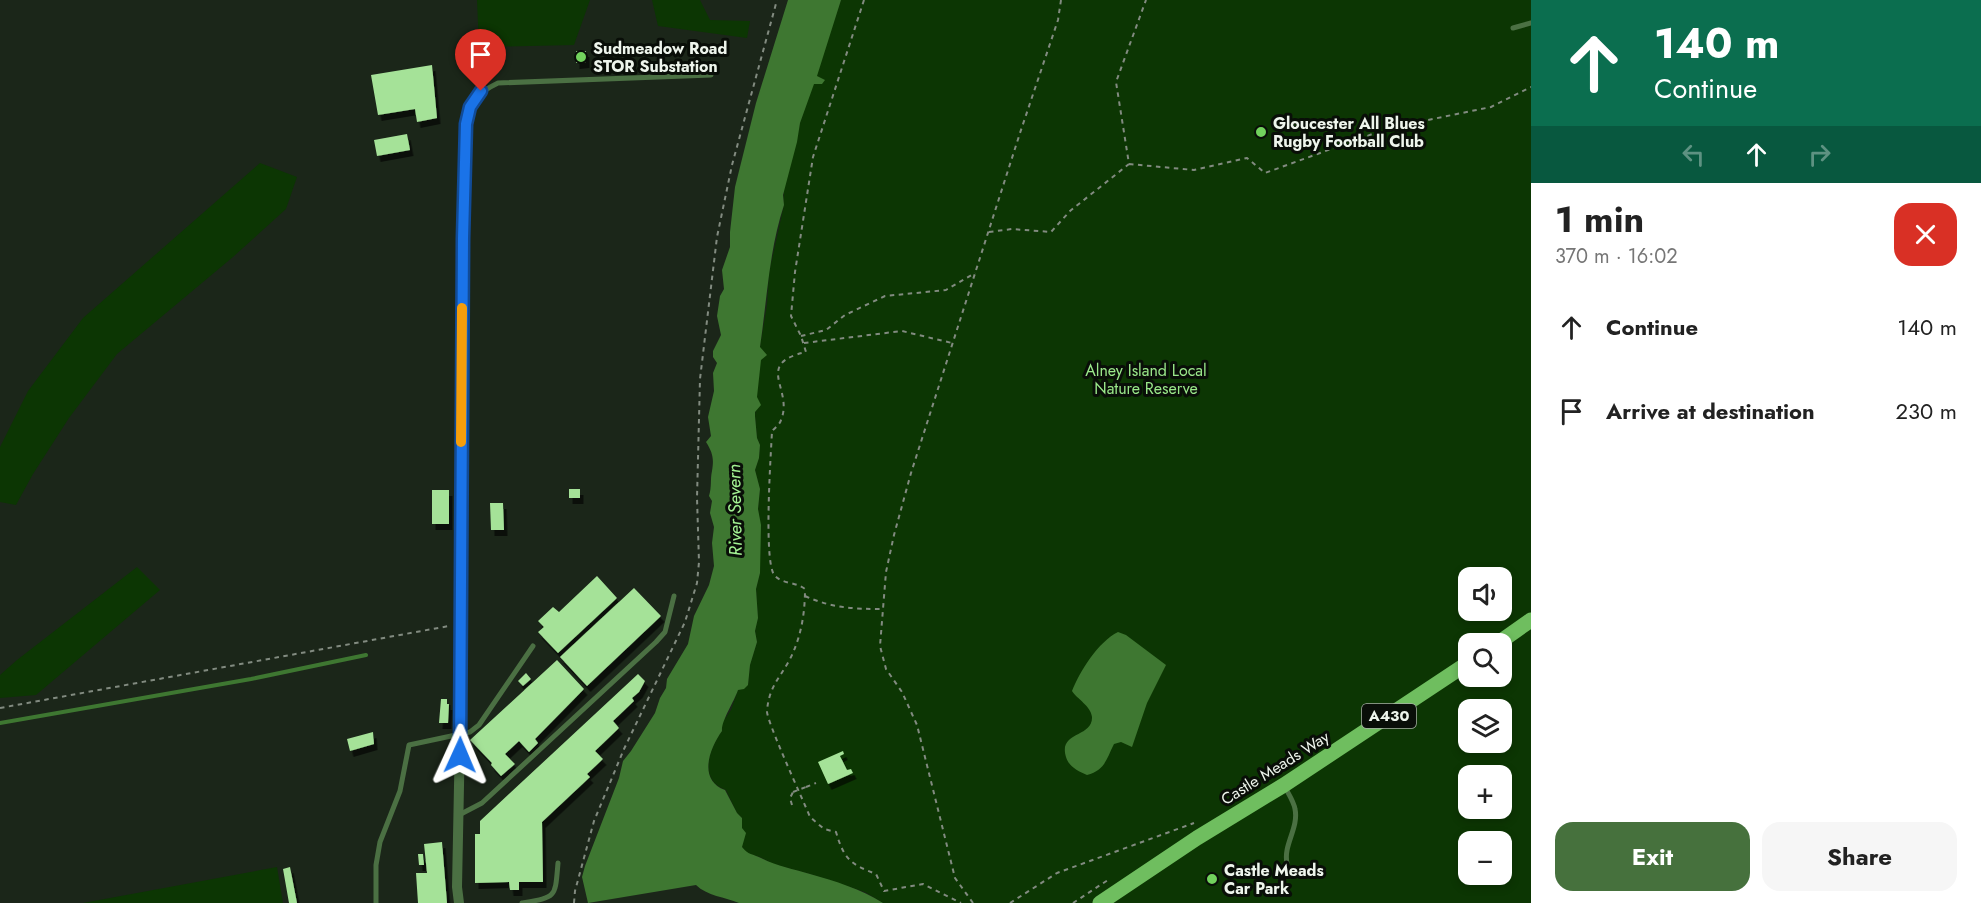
<!DOCTYPE html>
<html lang="en">
<head>
<meta charset="utf-8">
<style>
	:root { --surface:#fff; --page:#f6f6f6; --text:#222; --muted:#767676; --accent:#46713d }
	body { margin:0; font-family:Jost,sans-serif; background:var(--page); color:var(--text); height:100vh; display:flex; flex-direction:column; font-size:22px; white-space:nowrap }
	* { box-sizing:border-box; margin:0 }
	p { font-size:20px; color:var(--muted) }
	.icon { flex:none; width:33px; height:33px; fill:none; stroke:currentColor; stroke-width:2; stroke-linecap:round; stroke-linejoin:round }
	.map { position:relative; flex:1; overflow:hidden }
	.side { display:flex; flex-direction:column; background:var(--surface); width:450px }
	.side>* { flex:none }
	.hud { background:#0b6e4f; color:#fff; overflow:hidden }
	.controls { position:absolute; left:1458px; top:567px; display:grid; gap:12px }
	.controls a { display:grid; place-items:center; width:54px; height:54px; border-radius:12px; background:var(--surface); box-shadow:0 3px 9px #0003; font-size:30px }
	.pin { position:absolute; display:grid; place-items:center; width:51px; height:51px; color:#fff; margin:-62px -26px; border-radius:50% 50% 50% 0; rotate:-45deg; box-shadow:0 0 6px #0007 }
	.pin .icon { rotate:45deg }
	.me { position:absolute; width:66px; margin:-33px; rotate:1deg; stroke-linejoin:round; filter:drop-shadow(0 0 4px #0008) }
	.turn { display:flex; align-items:center; gap:21px; height:126px; padding:0 24px; font-size:27px }
	.turn .icon { width:78px; height:78px; stroke-width:2.5 }
	.turn b { display:block; font-size:42px; line-height:51px }
	.lanes { display:flex; align-items:center; height:57px; padding:0 24px; background:#0003; justify-content:center; gap:30px; direction:ltr }
	.lanes .off { opacity:.35 }
	.round { display:grid; place-items:center; flex:none; width:63px; height:63px; border-radius:18px; background:var(--page) }
	.overview { display:flex; align-items:center; justify-content:space-between; height:102px; padding:0 24px }
	h1 { font-size:36px; font-weight:700; line-height:45px }
	.action { display:flex; gap:12px; margin-top:auto; padding:12px 24px }
	.action a { flex:1; height:69px; border-radius:18px; background:var(--accent); color:#fff; font-size:24px; font-weight:700; line-height:69px; text-align:center }
	.action a+a { background:var(--page); color:var(--text) }
	ul { padding:0; list-style:none }
	li { display:flex; align-items:center; gap:18px; height:84px; padding:0 24px }
	li div { flex:1 }
	li b { display:block; font-size:22px }
	li em { font-style:normal }
	main { display:flex; flex:1; min-height:0 }
	.map>svg:first-child { display:block }
</style>
</head>
<body>
<main>
<div class="map">
<svg width="1531" height="903" viewBox="0 0 1531 903">
	<defs>
		<filter id="shadow"><feDropShadow dx="3.5" dy="6" stdDeviation="0" flood-color="#0009"/></filter>
	</defs>
	<rect width="100%" height="100%" fill="#1b2619"/>
	<!-- green -->
	<path fill="#0c3603" fill-rule="evenodd" d="M477,0H590L574,45L479,47Z
		M652,0H700L710,20L750,21L747,38L658,26Z
		M841,0H1531V903H883L865,892L810,874L773,864L760,857L746,853L742,847V818L737,813L726,790C698,780 709,749 722,731V723L731,710L738,690L748,685L750,665L757,642L755,631L758,618L756,589L760,573V522L758,509L760,489L755,470L759,458L760,445L757,438L755,416L760,347L767,305L769,273L784,205C781,178 796,149 800,123ZM1468,578H1502V610H1468ZM1468,644H1502V676H1468ZM1468,710H1502V742H1468ZM1468,776H1502V808H1468ZM1468,842H1502V874H1468Z
		M260,163L297,177L286,209L233,257L117,354L69,418L33,474L16,505L0,502V447L28,391L83,318Z
		M137,567L160,590L36,695L0,698V675L17,660Z
		M277,867L283,903H83Z"/>
	<!-- water -->
	<path fill="#3e7731" d="M788,0H841L817,76L825,80L822,84H814L800,123L797,142L783,195L784,205C769,250 767,300 760,347L767,355L761,360L757,397L761,405L755,412V416L757,438L760,445L759,458L755,470L760,489L758,509L761,525L760,573L756,589L758,618L755,631L757,642L750,665L748,685L744,689L738,690C734,702 721,721 722,731C709,749 698,780 725,790L737,813L742,818V828L746,833L742,847C748,855 753,854 761,858C777,866 793,869 810,874C835,881 861,889 883,903H739C725,897 707,896 696,885L588,903L582,877L585,866L619,778L623,761L631,751L655,713L660,698L666,688L667,679L688,644L694,616L709,585L714,566L712,543L714,527L710,513L712,501L709,496C712,486 710,480 712,471C714,459 713,453 706,442L711,436L708,417L714,391L713,373L717,363L713,357V351L721,335L717,316L720,296L724,289L722,270L730,247V232L735,187L756,103Z
		M1118,632L1126,635L1166,665L1147,703L1132,747L1121,742L1114,744C1106,760 1105,770 1087,775C1078,771 1069,767 1066,757C1058,731 1093,738 1092,717C1091,706 1077,699 1072,691C1080,671 1098,642 1118,632Z"/>
	<g fill="none" stroke-linecap="round" stroke-linejoin="round">
		<!-- stream -->
		<path stroke="#3e7731" stroke-width="4" d="M0,723L251,679L366,655"/>
	</g>
	<!-- building -->
	<path fill="#a5e298" filter="url(#shadow)" d="M576,51H586V62L576,63Z
		M432,65L437,118L417,122L415,109L378,115L371,75Z
		M407,134L410,150L377,156L374,140Z
		M569,489H580V498H569Z
		M432,490H449V524H432Z
		M490,503H503L504,530H491Z
		M597,576L617,598L558,653L538,632L544,627L538,621L553,607L559,612Z
		M634,588L661,616L587,686L560,657Z
		M557,660L584,689L535,739L538,743L529,752L519,741L505,754L515,764L501,776L491,765L492,763L470,740Z
		M526,673L531,679L523,686L518,681Z
		M638,674L645,681L639,692L632,698L634,701L613,721L619,728L595,751L603,759L587,774L590,777L542,822L543,882H519V890H510L509,882L475,883V834H480V821Z
		M441,699H447V704H449L448,723H439Z
		M373,732L374,744L350,751L347,739Z
		M843,751L844,754L840,756L847,770L851,769L853,773L828,784L818,762Z
		M442,842L447,903H418L416,873H427L424,844Z
		M418,854H423L424,865H419Z
		M290,867L297,903H289L283,869Z"/>
	<g fill="none" stroke-linecap="round" stroke-linejoin="round">
		<!-- path -->
		<path stroke="#828b80" stroke-width="2" stroke-dasharray="4.5 4.5" stroke-linecap="butt" d="M864,0L813,157L795,272L791,316L801,336L806,352C753,364 794,389 781,420C780,424 775,428 772,431C771,454 763,564 775,576C783,584 796,582 805,589C805,614 801,638 789,661C779,679 769,687 767,711C766,720 804,802 810,817L824,829L836,832C844,859 850,864 876,874L884,891L923,884L961,903
			M1129,164L1194,170L1247,158L1265,173L1389,128L1491,107L1531,87
			M989,232L1012,229L1051,232L1070,211L1129,164L1116,82L1146,0
			M801,336L826,330L845,315L885,296L946,290L975,273
			M804,343L902,331L952,343
			M805,596C832,608 853,609 883,609
			M0,708L449,626
			M806,787L816,783
			M792,805L790,798L793,792
			M574,903L575,891L594,821L624,749L685,622L697,583L699,562L697,498L700,379L717,237L732,165L777,0
			M973,903L955,878L917,725L902,692L886,669L880,646L886,572L894,535L911,473L1020,133L1058,20L1061,0
			M1010,903L1057,873L1194,823
			M1073,903L1108,880"/>
		<!-- lane -->
		<path stroke="#4b7043" stroke-width="5" d="M1513,28L1531,23
			M460,498L463,238L467,124C471,101 477,93 498,83L711,75
			M1285,787C1288,793 1294,802 1295,809C1299,828 1283,845 1287,863
			M459,815L482,803L656,642L665,632L674,596
			M376,903V865L380,842L400,791L409,745L470,732L479,725L533,646
			M522,903C557,897 555,898 558,863"/>
		<!-- street -->
		<path stroke="#4b7043" stroke-width="10" d="M459,903L457,887L460,735V498"/>
		<!-- primary -->
		<path stroke="#6fbe5f" stroke-width="15" d="M1497,644L1531,620
			M1100,903L1197,838L1284,785L1468,663"/>
		<!-- path-bridge -->
		<path stroke="#828b80" stroke-width="2" stroke-dasharray="4.5 4.5" stroke-linecap="butt" d="M793,792L806,787"/>
	</g>
	<g fill="none" stroke-linecap="round" stroke-linejoin="round">
		<defs>
			<path id="route" d="M460,755L463,238L466,124L470,107L481,91"/>
		</defs>
		<!-- route casing -->
		<use href="#route" stroke="#114b97" stroke-width="15"/>
		<!-- route -->
		<use href="#route" stroke="#1a73e8" stroke-width="10"/>
		<!-- slow -->
		<path stroke="#f59e0b" stroke-width="10" d="M461,442L462,308"/>
	</g>
	<!-- markers -->
	<g fill="#72d25d" stroke="#090e08" stroke-width="2">
		<circle cx="581" cy="57" r="6"/>
		<circle cx="1261" cy="132" r="6"/>
		<circle cx="1212" cy="879" r="6"/>
	</g>
	<g text-anchor="middle" dominant-baseline="central" stroke-width="6" stroke-linejoin="round" paint-order="stroke">
		<!-- shield labels -->
		<rect fill="#090e08" stroke="#a9b0a8" stroke-width="1.5" x="1362" y="704" width="54" height="24" rx="4.5"/>
		<g font-size="15" font-weight="bold" fill="#eef5ec">
			<text x="1389" y="716">A430</text>
		</g>
		<!-- poi labels -->
		<g font-size="16" font-weight="bold" fill="#eef5ec" stroke="#090e08" text-anchor="start">
			<text x="593" y="48">Sudmeadow Road<tspan x="593" dy="18">STOR Substation</tspan></text>
			<text x="1273" y="123">Gloucester All Blues<tspan x="1273" dy="18">Rugby Football Club</tspan></text>
			<text x="1224" y="870">Castle Meads<tspan x="1224" dy="18">Car Park</tspan></text>
		</g>
		<!-- park labels -->
		<g font-size="16" fill="#9ae88a" stroke="#090e08">
			<text x="1146" y="370">Alney Island Local<tspan x="1146" dy="18">Nature Reserve</tspan></text>
		</g>
		<!-- street labels -->
		<g font-size="16" fill="#eef5ec" stroke="#090e08">
			<text transform="translate(1275 768) rotate(-32)">Castle Meads Way</text>
		</g>
		<!-- water labels -->
		<g font-size="18" font-style="italic" fill="#a3f293" stroke="#090e08">
			<text transform="translate(735 510) rotate(-91)">River Severn</text>
		</g>
	</g>
</svg>
<div class="controls">
<a><svg class="icon" aria-label="sound" viewBox="0 0 24 24"><path d="M4 9h4l5-4v14l-5-4H4zM17 9q2 3 0 6"/></svg></a>
<a><svg class="icon" aria-label="search" viewBox="0 0 24 24"><circle cx="10" cy="10" r="6"/><path d="M15 15l6 6"/></svg></a>
<a><svg class="icon" aria-label="layers" viewBox="0 0 24 24"><path d="M12 4l9 5-9 5-9-5zM3 14l9 5 9-5"/></svg></a>
<a>+</a>
<a>−</a>
</div>
<div class="pin" style="left:481px;top:91px;background:#d93025"><svg class="icon" aria-label="arrive" viewBox="0 0 24 24"><path d="M6 21V4h12l-3 4 3 4H6"/></svg></div>
<svg class="me" style="left:460px;top:755px" viewBox="-20 -20 40 40"><path d="M0-17L14 15 0 8-14 15z" fill="#1a73e8" stroke="#fff" stroke-width="4"/></svg>
</div>
<section class="side">
<div class="hud">
<div class="turn"><svg class="icon" aria-label="ahead" viewBox="0 0 24 24"><path d="M12 20V5M6 11l6-6 6 6"/></svg><div><b>140 m</b>Continue</div></div>
<div class="lanes"><svg class="icon off" aria-label="left" viewBox="0 0 24 24"><path d="M17 20v-9H6M10 6l-5 5 5 5"/></svg><svg class="icon" aria-label="ahead" viewBox="0 0 24 24"><path d="M12 20V5M6 11l6-6 6 6"/></svg><svg class="icon off" aria-label="right" viewBox="0 0 24 24"><path d="M7 20v-9h11M14 6l5 5-5 5"/></svg></div>
</div>
<div class="overview"><div><h1>1 min</h1><p>370 m · 16:02</p></div><a class="round" style="background:#d93025;color:#fff"><svg class="icon" aria-label="close" viewBox="0 0 24 24"><path d="M6 6l12 12M18 6L6 18"/></svg></a></div>
<ul>
<li><svg class="icon" aria-label="ahead" viewBox="0 0 24 24"><path d="M12 20V5M6 11l6-6 6 6"/></svg><div><b>Continue</b></div><em>140 m</em></li>
<li><svg class="icon" aria-label="arrive" viewBox="0 0 24 24"><path d="M6 21V4h12l-3 4 3 4H6"/></svg><div><b>Arrive at destination</b></div><em>230 m</em></li>
</ul>
<div class="action"><a>Exit</a><a>Share</a></div>
</section>
</main>
</body>
</html>
